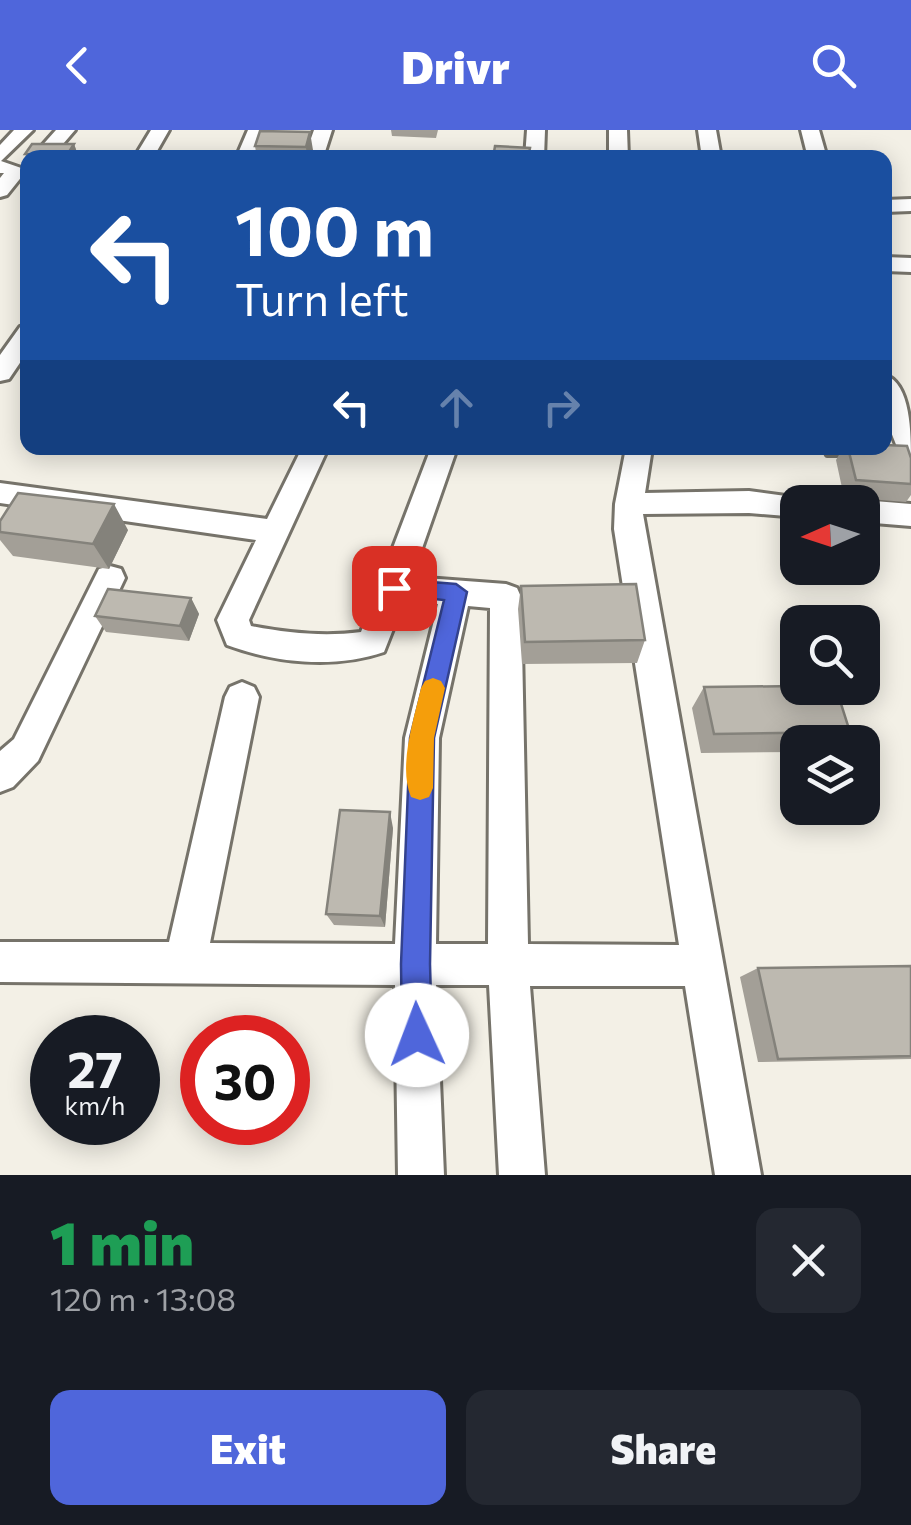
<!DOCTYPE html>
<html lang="en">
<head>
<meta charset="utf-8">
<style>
	:root { --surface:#171b24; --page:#242831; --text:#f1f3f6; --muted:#9ea1a6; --accent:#4f66db }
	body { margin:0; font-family:Commissioner,sans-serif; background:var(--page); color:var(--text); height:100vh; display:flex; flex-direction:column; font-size:38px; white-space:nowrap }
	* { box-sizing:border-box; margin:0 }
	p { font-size:32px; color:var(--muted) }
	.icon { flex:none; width:55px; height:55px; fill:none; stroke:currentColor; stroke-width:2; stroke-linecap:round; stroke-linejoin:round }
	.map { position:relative; height:1045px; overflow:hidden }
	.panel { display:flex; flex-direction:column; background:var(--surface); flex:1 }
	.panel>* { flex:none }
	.top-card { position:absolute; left:20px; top:20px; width:872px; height:305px; border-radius:20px; box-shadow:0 5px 25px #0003; background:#1a4fa0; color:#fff; overflow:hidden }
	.needle { width:65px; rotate:267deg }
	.buttons { position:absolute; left:780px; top:355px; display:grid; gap:20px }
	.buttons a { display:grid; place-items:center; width:100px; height:100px; border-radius:20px; background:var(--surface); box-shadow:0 5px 25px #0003; font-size:50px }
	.speed { position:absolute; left:30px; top:885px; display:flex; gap:20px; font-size:50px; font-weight:700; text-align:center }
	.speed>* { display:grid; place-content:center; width:130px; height:130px; border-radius:50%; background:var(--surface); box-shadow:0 5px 25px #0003; line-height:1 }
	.speed small { font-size:25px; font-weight:400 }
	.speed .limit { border:15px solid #d22; background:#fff; color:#111 }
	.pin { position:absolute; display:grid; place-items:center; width:85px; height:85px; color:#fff; margin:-42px; border-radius:20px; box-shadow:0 5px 15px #0006 }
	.me { position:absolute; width:110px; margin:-55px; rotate:358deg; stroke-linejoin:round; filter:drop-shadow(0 0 8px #0008) }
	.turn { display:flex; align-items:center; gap:35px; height:210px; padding:0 50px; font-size:45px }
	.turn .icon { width:130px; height:130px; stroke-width:2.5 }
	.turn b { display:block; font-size:70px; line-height:85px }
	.lanes { display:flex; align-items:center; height:95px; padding:0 50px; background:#0003; justify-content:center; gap:50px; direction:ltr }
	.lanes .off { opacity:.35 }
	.round { display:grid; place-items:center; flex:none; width:105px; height:105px; border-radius:20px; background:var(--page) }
	.head { display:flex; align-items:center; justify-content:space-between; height:170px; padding:0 50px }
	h1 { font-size:60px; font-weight:800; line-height:75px; color:#1e9e55 }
	.primary-button { display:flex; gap:20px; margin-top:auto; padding:20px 50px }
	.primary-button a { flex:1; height:115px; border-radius:20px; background:var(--accent); color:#fff; font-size:40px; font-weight:800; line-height:115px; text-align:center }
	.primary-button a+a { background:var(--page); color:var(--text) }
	header { display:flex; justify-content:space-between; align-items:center; height:130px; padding:0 50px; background:var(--accent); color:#fff; font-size:45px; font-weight:800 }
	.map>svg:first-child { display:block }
</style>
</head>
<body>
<header><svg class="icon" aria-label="back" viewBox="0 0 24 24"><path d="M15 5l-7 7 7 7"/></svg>Drivr<svg class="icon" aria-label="search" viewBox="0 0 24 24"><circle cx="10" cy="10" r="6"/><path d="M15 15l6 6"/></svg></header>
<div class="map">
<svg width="911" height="1045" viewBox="0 0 911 1045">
	<rect width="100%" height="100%" fill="#f3f0e6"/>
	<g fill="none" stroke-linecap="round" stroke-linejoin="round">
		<defs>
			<path id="minor" d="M14,0H33L1,31L27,40L7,65L0,67V48L4,43H0V15Z
				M56,0H75L51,28H31Z
				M151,0H169L153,28H134Z
				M248,0H266L255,28H236Z
				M314,0H332L323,28H304Z
				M527,0H545L544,28H525Z
				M609,0H627L628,28H609Z
				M698,0H716L721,28H702Z
				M801,0H819L827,28H808Z
				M911,69V81L885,82V70Z
				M885,127L911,128V142L885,141Z
				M28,195V221L9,249L0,251V225L20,197Z
				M885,245C911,253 911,305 911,329L901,327L885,287Z
				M302,318H328L249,490L251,496C287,503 324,507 361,502L431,318H457L412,447L506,454L517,458L521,467L528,814L679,815L614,399L615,374L626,318H652L645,363L749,361L808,369L810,372H798V387L749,383L643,384L761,1045H715L685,856H530L545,1045H499L489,855H436L444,1045H398L395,855L0,852V812H169L225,567L230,557L242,552L254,557L259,567L210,813L395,814L405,608L438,474L404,471L384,522C334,539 276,533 227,515L217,490L256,410L0,373V353L267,389ZM468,476L490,478L488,814H436L439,608Z
				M824,318H851L848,325H827Z
				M862,370L911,374V396L862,392V372H855Z
				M110,436L121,439L125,448L38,631L13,657L0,662V621L14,609L99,439Z"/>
		</defs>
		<!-- minor casing -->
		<use href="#minor" stroke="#76736a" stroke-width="6"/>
		<!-- minor -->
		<use href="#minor" fill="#fff" fill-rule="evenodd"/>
	</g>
	<!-- wall -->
	<path fill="#a39f97" d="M391,0H438L436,8L392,6Z
		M260,1L313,20L311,28H257L255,16Z
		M74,14L79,28H28V29L25,24Z
		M843,318H885L911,328V365L906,372L844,367L836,330Z
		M0,391L128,400L109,439L13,426L0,410Z
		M521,456L645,510L637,533L522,534L518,479Z
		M191,468L199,484L189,511L106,502L95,486Z
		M704,557L850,602L840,612H798V622L701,623L692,578Z
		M393,698L385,797L334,795L326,784Z
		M911,836V929L758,932L740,847L758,838Z"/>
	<!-- shaded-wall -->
	<path fill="#84827b" d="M310,2L313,20L311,28H307L306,17Z
		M74,14L79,28H69L67,25Z
		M114,374L128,400L109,439L93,414Z
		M191,468L199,484L189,511L180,496Z
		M390,682L393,698L385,797L380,786Z"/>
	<!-- building -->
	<path fill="#bdb9b0" stroke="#84827b" stroke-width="2.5" d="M260,1L310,2L306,17L255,16Z
		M32,14H74L67,25L25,24Z
		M495,16L530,18L528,28H493Z
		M885,315L907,316L911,328V354L856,350L848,318H885Z
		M18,363L114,374L93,414L0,402V391Z
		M636,454L645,510L525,512L521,456Z
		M108,459L191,468L180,496L95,486Z
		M798,556V558H836L850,602L714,604L704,557Z
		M340,680L390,682L380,786L326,784Z
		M911,836V926L778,929L758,838Z"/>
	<!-- route -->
	<path fill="#4f66db" stroke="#33428e" stroke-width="2.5" d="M394,449L456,454L467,462L434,608L430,834L432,905L428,915L417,920L407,915L402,905L401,834L410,608L444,470L387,464L384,458Z"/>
	<!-- slow -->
	<path fill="#f59e0b" d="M433,548L441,551L445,558L434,608L433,658L429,667L420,670L411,667C398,636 414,589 421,558L425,551Z"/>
</svg>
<div class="buttons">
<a><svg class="needle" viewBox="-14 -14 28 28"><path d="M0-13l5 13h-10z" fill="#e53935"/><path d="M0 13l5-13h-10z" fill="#9ea1a6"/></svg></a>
<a><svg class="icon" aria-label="search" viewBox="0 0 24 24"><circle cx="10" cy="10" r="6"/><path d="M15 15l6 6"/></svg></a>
<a><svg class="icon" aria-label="layers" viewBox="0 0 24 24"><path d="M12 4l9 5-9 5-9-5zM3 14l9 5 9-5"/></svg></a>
</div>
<div class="speed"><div>27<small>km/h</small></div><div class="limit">30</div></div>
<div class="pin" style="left:394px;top:458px;background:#d93025"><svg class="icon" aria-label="arrive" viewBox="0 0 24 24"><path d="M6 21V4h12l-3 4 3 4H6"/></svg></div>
<svg class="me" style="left:417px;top:905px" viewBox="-20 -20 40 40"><circle r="19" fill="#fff"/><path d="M0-13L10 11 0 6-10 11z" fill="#4f66db"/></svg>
<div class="top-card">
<div class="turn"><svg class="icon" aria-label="left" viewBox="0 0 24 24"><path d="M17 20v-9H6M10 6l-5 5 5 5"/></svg><div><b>100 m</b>Turn left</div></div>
<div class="lanes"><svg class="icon" aria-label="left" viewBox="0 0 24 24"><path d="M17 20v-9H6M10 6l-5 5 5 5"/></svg><svg class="icon off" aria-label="ahead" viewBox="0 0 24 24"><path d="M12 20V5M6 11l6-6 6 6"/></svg><svg class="icon off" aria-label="right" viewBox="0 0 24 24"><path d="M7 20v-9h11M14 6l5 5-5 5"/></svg></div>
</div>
</div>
<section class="panel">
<div class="head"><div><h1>1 min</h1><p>120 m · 13:08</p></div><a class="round"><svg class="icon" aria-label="close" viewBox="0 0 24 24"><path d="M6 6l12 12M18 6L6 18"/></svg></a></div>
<div class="primary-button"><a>Exit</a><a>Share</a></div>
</section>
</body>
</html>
